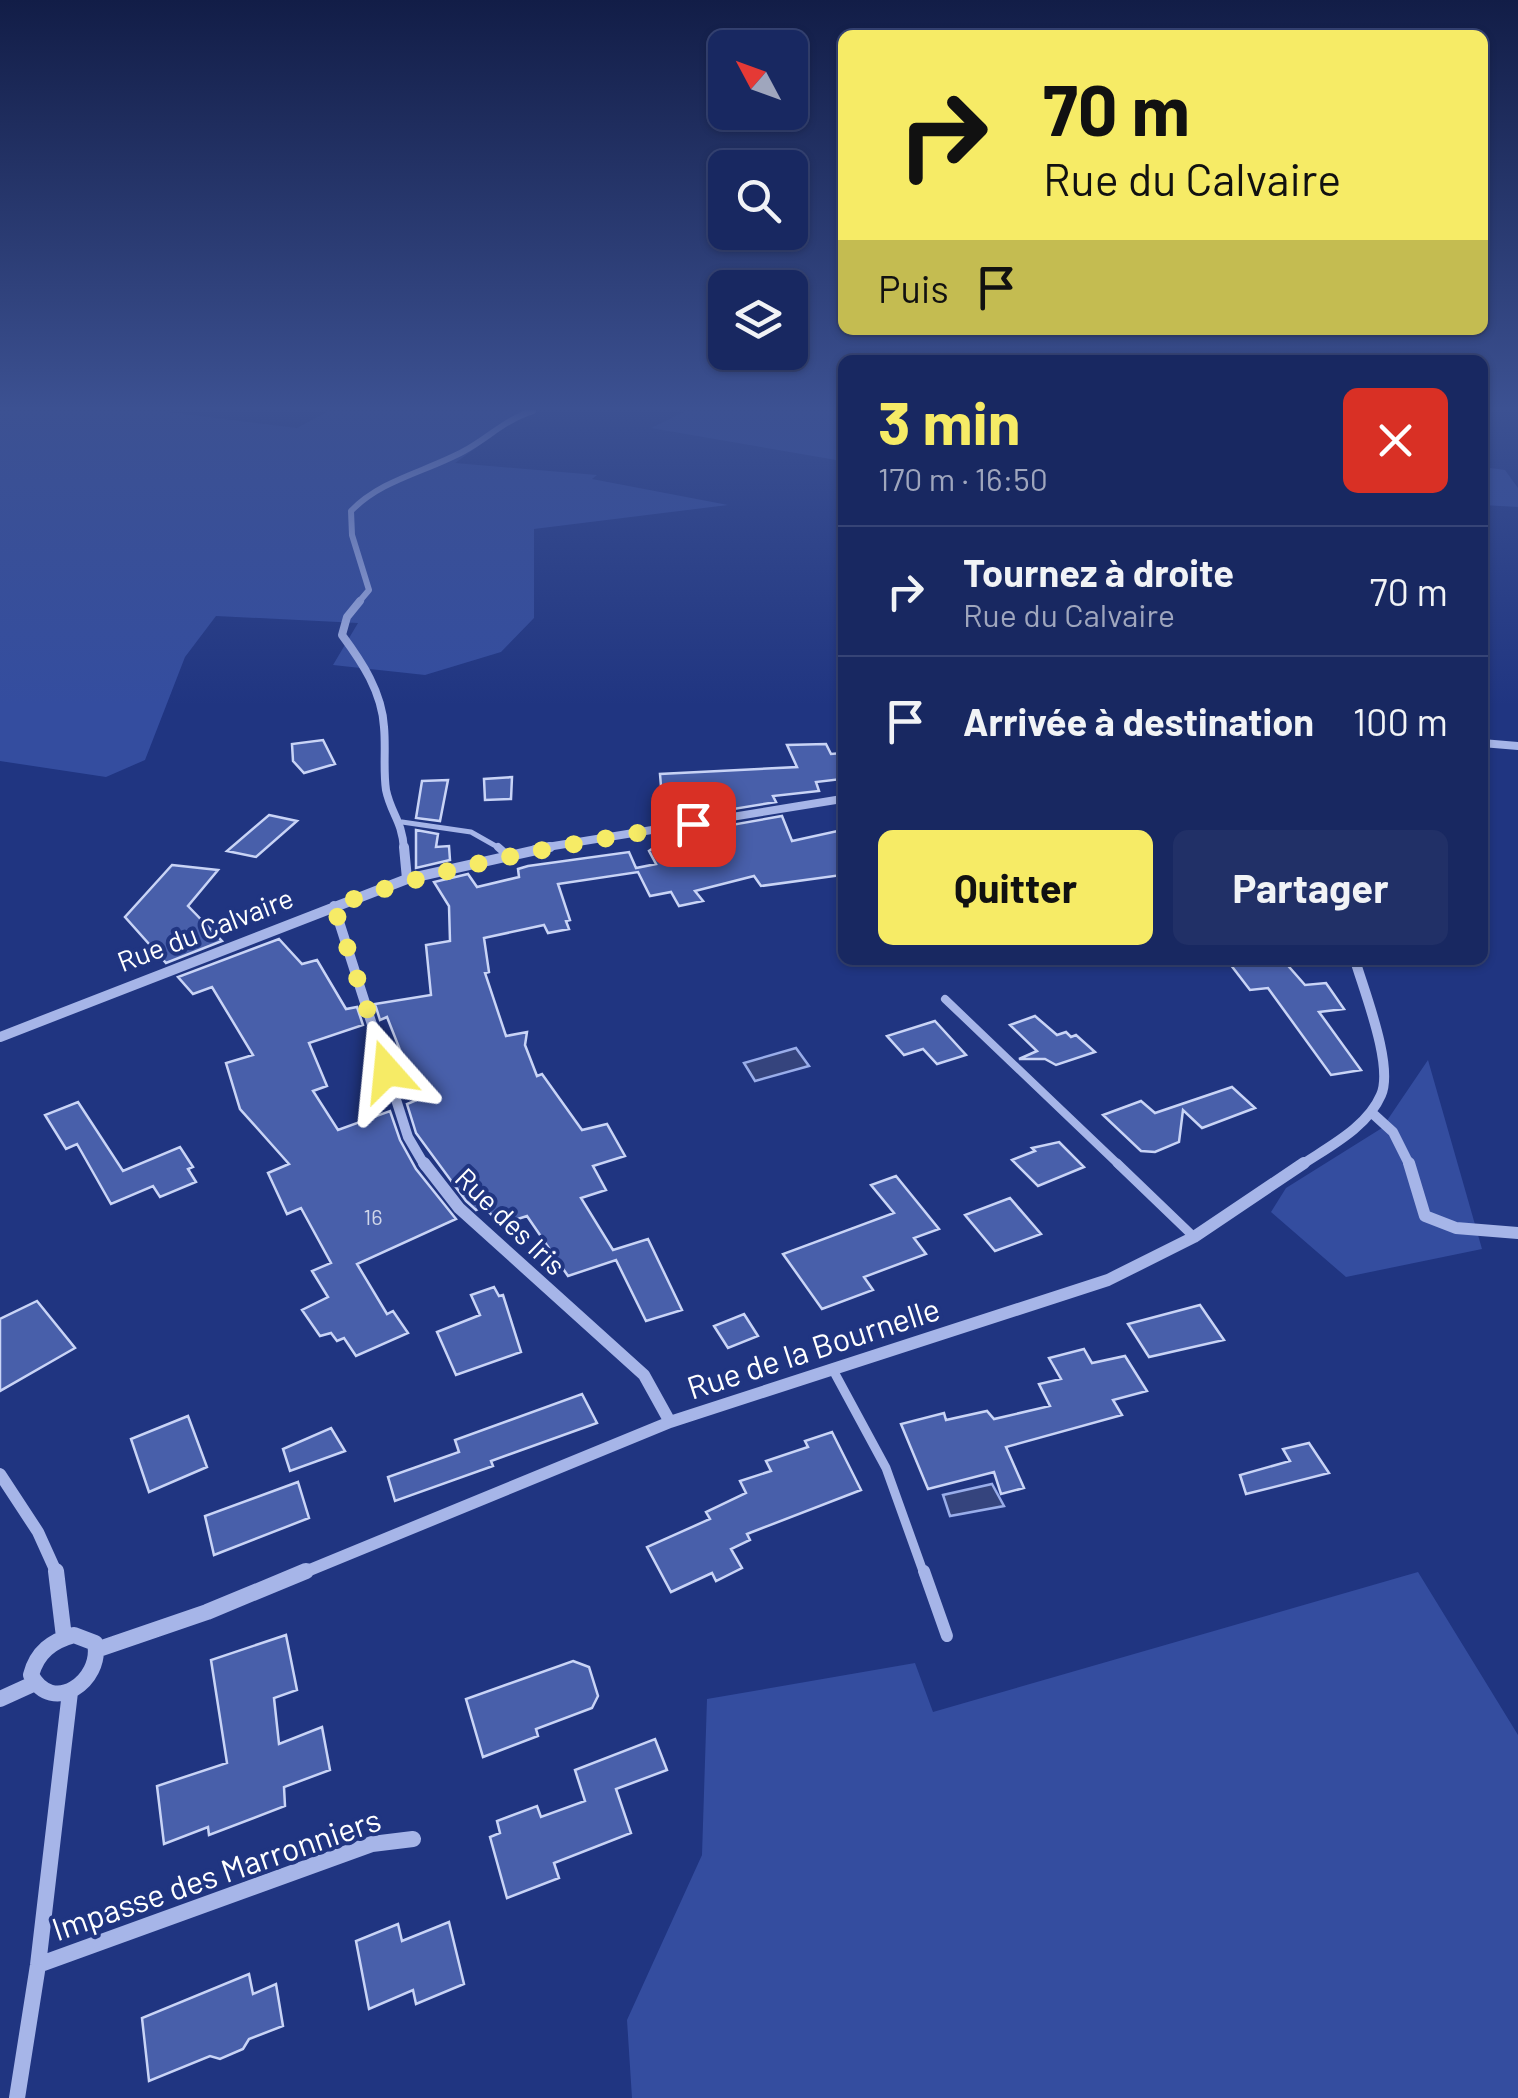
<!DOCTYPE html>
<html lang="fr">
<head>
<meta charset="utf-8">
<style>
	:root { --surface:#182861; --page:#213067; --text:#f1f3f6; --muted:#9fa6bd; --line:#364476; --accent:#f6eb66 }
	body { margin:0; font-family:Barlow,sans-serif; background:var(--page); color:var(--text); height:100vh; display:flex; flex-direction:column; font-size:38px; white-space:nowrap }
	* { box-sizing:border-box; margin:0 }
	p { font-size:32px; color:var(--muted) }
	.icon { flex:none; width:55px; height:55px; fill:none; stroke:currentColor; stroke-width:2; stroke-linecap:round; stroke-linejoin:round }
	.map { position:relative; flex:1; overflow:hidden }
	.sheet { position:absolute; left:838px; top:355px; width:650px; height:610px; display:flex; flex-direction:column; background:var(--surface); border-radius:15px; box-shadow:0 2px 8px #0004,0 0 0 2px var(--line) }
	.sheet>* { flex:none }
	.guide { position:absolute; left:838px; top:30px; width:650px; height:305px; border-radius:15px; box-shadow:0 2px 8px #0004,0 0 0 2px var(--line); background:#f6eb66; color:#111; overflow:hidden }
	.needle { width:65px; rotate:311deg }
	.buttons { position:absolute; left:708px; top:30px; display:grid; gap:20px }
	.buttons a { display:grid; place-items:center; width:100px; height:100px; border-radius:15px; background:var(--surface); box-shadow:0 2px 8px #0004,0 0 0 2px var(--line); font-size:50px }
	.pin { position:absolute; display:grid; place-items:center; width:85px; height:85px; color:#fff; margin:-42px; border-radius:20px; box-shadow:0 5px 15px #0006 }
	.me { position:absolute; width:110px; margin:-55px; rotate:342deg; stroke-linejoin:round; filter:drop-shadow(0 0 8px #0008) }
	.turn { display:flex; align-items:center; gap:35px; height:210px; padding:0 40px; font-size:45px }
	.turn .icon { width:130px; height:130px; stroke-width:2.5 }
	.turn b { display:block; font-size:70px; line-height:85px }
	.then { display:flex; align-items:center; height:95px; padding:0 40px; background:#0003; gap:20px; font-size:38px }
	.round { display:grid; place-items:center; flex:none; width:105px; height:105px; border-radius:15px; background:var(--page) }
	.head { display:flex; align-items:center; justify-content:space-between; height:170px; padding:0 40px }
	h1 { font-size:60px; font-weight:700; line-height:75px; color:var(--accent) }
	.primary-button { display:flex; gap:20px; margin-top:auto; padding:20px 40px }
	.primary-button a { flex:1; height:115px; border-radius:15px; background:var(--accent); color:#111; font-size:40px; font-weight:700; line-height:115px; text-align:center }
	.primary-button a+a { background:var(--page); color:var(--text) }
	ul { padding:0; list-style:none }
	li { display:flex; align-items:center; gap:30px; height:130px; padding:0 40px; border-top:2px solid var(--line) }
	li div { flex:1 }
	li b { display:block; font-size:38px }
	li em { font-style:normal }
	.map>svg:first-child { display:block }
</style>
</head>
<body>
<div class="map">
<svg width="1518" height="2098" viewBox="0 0 1518 2098">
	<rect width="100%" height="100%" fill="#203581"/>
	<!-- green -->
	<path fill="#344d9f" d="M0,411H159L297,428L329,411H538L515,420L455,463L597,475L592,479L728,505L534,529V618L501,652L425,675L333,665L358,623L216,616L185,657L145,760L106,777L0,761Z
		M686,411H842V461L651,428Z
		M1483,467L1505,470L1518,488V507L1483,505Z
		M1428,1060L1482,1249L1346,1277L1271,1212L1286,1188L1382,1128Z
		M1418,1572L1518,1735V2098H632L627,2020L702,1855L707,1699L915,1663L933,1712Z"/>
	<!-- water -->
	<path fill="#35447d" stroke="#99adea" stroke-width="2.5" d="M796,1048L809,1066L755,1081L744,1063Z
		M992,1484L1004,1506L950,1516L943,1495Z"/>
	<!-- building -->
	<path fill="#485faa" stroke="#c9d4f6" stroke-width="2.5" d="M323,740L335,764L304,773L293,761L292,744Z
		M826,744L831,754L842,753V779L816,782L819,791L773,796L776,802L703,814L696,806L663,810L660,774L797,767L787,745Z
		M512,777L511,799L485,800L484,779Z
		M448,780L440,821L416,818L422,781Z
		M269,815L297,821L256,857L227,851Z
		M782,816L792,841L842,830V875L761,886L754,876L695,891L703,901L679,906L671,892L650,896L638,872L558,884L570,920L566,921L569,929L548,933L544,925L484,938L489,972L485,973L506,1036L527,1032L525,1045L537,1076L542,1074L582,1130L607,1124L625,1156L593,1166L606,1190L581,1198L613,1250L648,1239L682,1310L646,1321L616,1260L568,1276L527,1216L502,1224L483,1207L476,1210L466,1201L416,1133L407,1104L417,1100V1093L387,1017L380,1020L375,1004L431,995L426,945L450,941L449,906L434,882L468,874L477,887L519,877L518,869L528,866L629,852L636,868L656,864L649,851L661,843L673,860L680,861L733,852L714,828Z
		M416,830L438,834L436,847L449,846L450,860L416,868Z
		M172,865L218,870L188,906L222,941L166,963L125,917Z
		M279,939L302,964L317,960L346,1009L357,1007L363,1025L309,1043L327,1086L313,1091L338,1130L390,1111L400,1140L416,1169L456,1219L357,1264L387,1314L393,1311L408,1333L356,1356L344,1338L337,1341L331,1333L320,1336L302,1310L328,1297L312,1271L331,1263L301,1208L287,1214L268,1173L289,1164L240,1109L226,1063L253,1055L212,987L193,994L178,977Z
		M1227,960H1283L1305,985L1326,983L1344,1009L1319,1012L1361,1070L1331,1075L1268,988L1250,990Z
		M1035,1016L1057,1035L1066,1032L1071,1037L1076,1035L1095,1052L1056,1065L1045,1059H1019L1037,1051L1010,1025Z
		M935,1021L966,1055L937,1064L923,1049L904,1055L887,1036Z
		M1232,1087L1255,1108L1202,1128L1183,1110L1179,1142L1155,1152L1141,1151L1103,1115L1141,1101L1155,1113Z
		M78,1102L123,1171L180,1147L193,1167L188,1169L196,1182L160,1197L153,1186L111,1204L77,1144L66,1149L45,1115Z
		M1059,1142L1084,1167L1038,1186L1012,1160L1035,1151L1032,1148Z
		M896,1176L939,1229L914,1238L926,1254L864,1277L873,1290L822,1309L783,1254L894,1213L871,1185Z
		M1010,1198L1041,1234L995,1251L965,1215Z
		M494,1287L499,1296L503,1295L521,1352L456,1375L437,1332L480,1315L471,1295Z
		M37,1301L75,1348L0,1391V1319Z
		M1200,1305L1224,1340L1149,1357L1128,1324Z
		M744,1314L758,1336L728,1348L714,1326Z
		M1084,1349L1092,1363L1125,1356L1147,1391L1113,1400L1122,1415L1006,1447L1024,1488L1001,1494L994,1472L928,1489L901,1424L944,1413L946,1420L987,1411L994,1419L1050,1406L1039,1384L1061,1379L1049,1358Z
		M582,1394L597,1423L491,1461L493,1466L395,1501L388,1477L459,1452L455,1440Z
		M188,1416L207,1467L149,1492L131,1439Z
		M331,1428L345,1451L290,1471L283,1449Z
		M832,1432L861,1490L747,1534L750,1540L731,1549L742,1568L716,1581L712,1573L671,1592L647,1547L710,1519L706,1512L746,1493L740,1481L771,1471L766,1461L808,1447L805,1441Z
		M1309,1443L1329,1473L1246,1494L1240,1475L1290,1461L1283,1449Z
		M298,1482L309,1518L214,1555L205,1516Z
		M286,1635L297,1690L274,1698L279,1744L322,1727L330,1770L284,1787L285,1806L209,1835L208,1827L164,1844L157,1786L227,1763L211,1660Z
		M573,1661L589,1667L598,1696L592,1708L536,1729L538,1736L483,1757L466,1699Z
		M655,1739L667,1770L616,1789L631,1833L554,1863L559,1878L507,1898L490,1837L500,1833L497,1821L537,1806L541,1817L585,1801L575,1770Z
		M449,1922L464,1984L416,2004L413,1990L369,2009L356,1941L398,1924L402,1941Z
		M249,1974L253,1994L276,1984L283,2026L249,2039L243,2049L220,2059L210,2056L149,2081L142,2018Z"/>
	<g fill="none" stroke-linecap="round" stroke-linejoin="round">
		<!-- lane-far3 -->
		<path stroke="#a6b5e8" stroke-width="5" d="M402,822L471,832L501,849"/>
		<!-- lane-far2 -->
		<path stroke="#a6b5e8" stroke-width="8" d="M498,847L506,854
			M945,999L1120,1166"/>
		<!-- lane-far1 -->
		<path stroke="#a6b5e8" stroke-width="9" d="M1117,1163L1194,1237
			M833,1370L886,1468L924,1574"/>
		<!-- lane -->
		<path stroke="#a6b5e8" stroke-width="12" d="M924,1571L947,1636"/>
		<!-- street-far4 -->
		<path stroke="#a6b5e8" stroke-width="6" d="M358,603L369,590L352,535L351,511C382,479 426,472 464,451C488,438 506,419 533,411"/>
		<!-- street-far3 -->
		<path stroke="#a6b5e8" stroke-width="8" d="M360,601L347,617L342,635C362,662 382,692 384,727C386,748 383,770 386,790C391,814 402,820 404,849
			M1482,743L1518,746
			M535,849L842,799"/>
		<!-- street-far2 -->
		<path stroke="#a6b5e8" stroke-width="10" d="M404,847L407,879
			M334,906L408,1137L425,1166
			M0,1037L407,879L550,847
			M1371,1112L1393,1132L1410,1166
			M1300,1166C1328,1147 1367,1128 1381,1095C1394,1066 1364,991 1355,960"/>
		<!-- street-far1 -->
		<path stroke="#a6b5e8" stroke-width="12" d="M424,1163L459,1208L644,1375L670,1422
			M1409,1163L1425,1216L1456,1228L1518,1233
			M0,1474L38,1532L57,1574
			M300,1574L670,1422L1108,1280L1194,1237L1304,1163"/>
		<!-- street -->
		<path stroke="#a6b5e8" stroke-width="16" d="M56,1571L64,1637
			M74,1635L95,1643C103,1681 52,1716 31,1675C37,1652 52,1641 74,1635Z
			M99,1649L207,1612L306,1571
			M0,1699L33,1684
			M38,1965L372,1844L413,1839
			M17,2098L38,1965L70,1692"/>
	</g>
	<!-- sky -->
	<linearGradient id="sky" x2="0" y2="1"><stop stop-color="#121d47"/><stop offset="0.58" stop-color="#3c5192"/><stop offset="1" stop-color="#3c5192" stop-opacity="0"/></linearGradient>
	<rect width="1518" height="705" fill="url(#sky)"/>
	<g fill="none" stroke-linecap="round" stroke-linejoin="round">
		<!-- route -->
		<path stroke="#f6eb66" stroke-width="18" stroke-dasharray="0 32.4" d="M387,1071L334,906C451,863 570,844 693,824"/>
	</g>
	<g text-anchor="middle" dominant-baseline="central" stroke-width="8" stroke-linejoin="round" paint-order="stroke">
		<!-- number labels -->
		<g font-size="22" fill="#d1d7ea">
			<text x="373" y="1216">16</text>
		</g>
		<!-- street labels -->
		<g font-size="28" fill="#fff" stroke="#203581">
			<text transform="translate(205 929) rotate(-21)">Rue du Calvaire</text>
			<text transform="translate(511 1221) rotate(44)">Rue des Iris</text>
		</g>
		<!-- near-street labels -->
		<g font-size="32" fill="#fff" stroke="#203581">
			<text transform="translate(813 1347) rotate(-18)">Rue de la Bournelle</text>
			<text transform="translate(216 1873) rotate(-19)">Impasse des Marronniers</text>
		</g>
	</g>
</svg>
<div class="buttons">
<a><svg class="needle" viewBox="-14 -14 28 28"><path d="M0-13l5 13h-10z" fill="#e53935"/><path d="M0 13l5-13h-10z" fill="#9fa6bd"/></svg></a>
<a><svg class="icon" aria-label="search" viewBox="0 0 24 24"><circle cx="10" cy="10" r="6"/><path d="M15 15l6 6"/></svg></a>
<a><svg class="icon" aria-label="layers" viewBox="0 0 24 24"><path d="M12 4l9 5-9 5-9-5zM3 14l9 5 9-5"/></svg></a>
</div>
<div class="pin" style="left:693px;top:824px;background:#d93025"><svg class="icon" aria-label="arrive" viewBox="0 0 24 24"><path d="M6 21V4h12l-3 4 3 4H6"/></svg></div>
<svg class="me" style="left:387px;top:1071px" viewBox="-20 -20 40 40"><path d="M0-17L14 15 0 8-14 15z" fill="#f6eb66" stroke="#fff" stroke-width="4"/></svg>
<div class="guide">
<div class="turn"><svg class="icon" aria-label="right" viewBox="0 0 24 24"><path d="M7 20v-9h11M14 6l5 5-5 5"/></svg><div><b>70 m</b>Rue du Calvaire</div></div>
<div class="then">Puis<svg class="icon" aria-label="arrive" viewBox="0 0 24 24"><path d="M6 21V4h12l-3 4 3 4H6"/></svg></div>
</div>
<section class="sheet">
<div class="head"><div><h1>3 min</h1><p>170 m · 16:50</p></div><a class="round" style="background:#d93025;color:#fff"><svg class="icon" aria-label="close" viewBox="0 0 24 24"><path d="M6 6l12 12M18 6L6 18"/></svg></a></div>
<ul>
<li><svg class="icon" aria-label="right" viewBox="0 0 24 24"><path d="M7 20v-9h11M14 6l5 5-5 5"/></svg><div><b>Tournez à droite</b><p>Rue du Calvaire</p></div><em>70 m</em></li>
<li><svg class="icon" aria-label="arrive" viewBox="0 0 24 24"><path d="M6 21V4h12l-3 4 3 4H6"/></svg><div><b>Arrivée à destination</b></div><em>100 m</em></li>
</ul>
<div class="primary-button"><a>Quitter</a><a>Partager</a></div>
</section>
</div>
</body>
</html>
